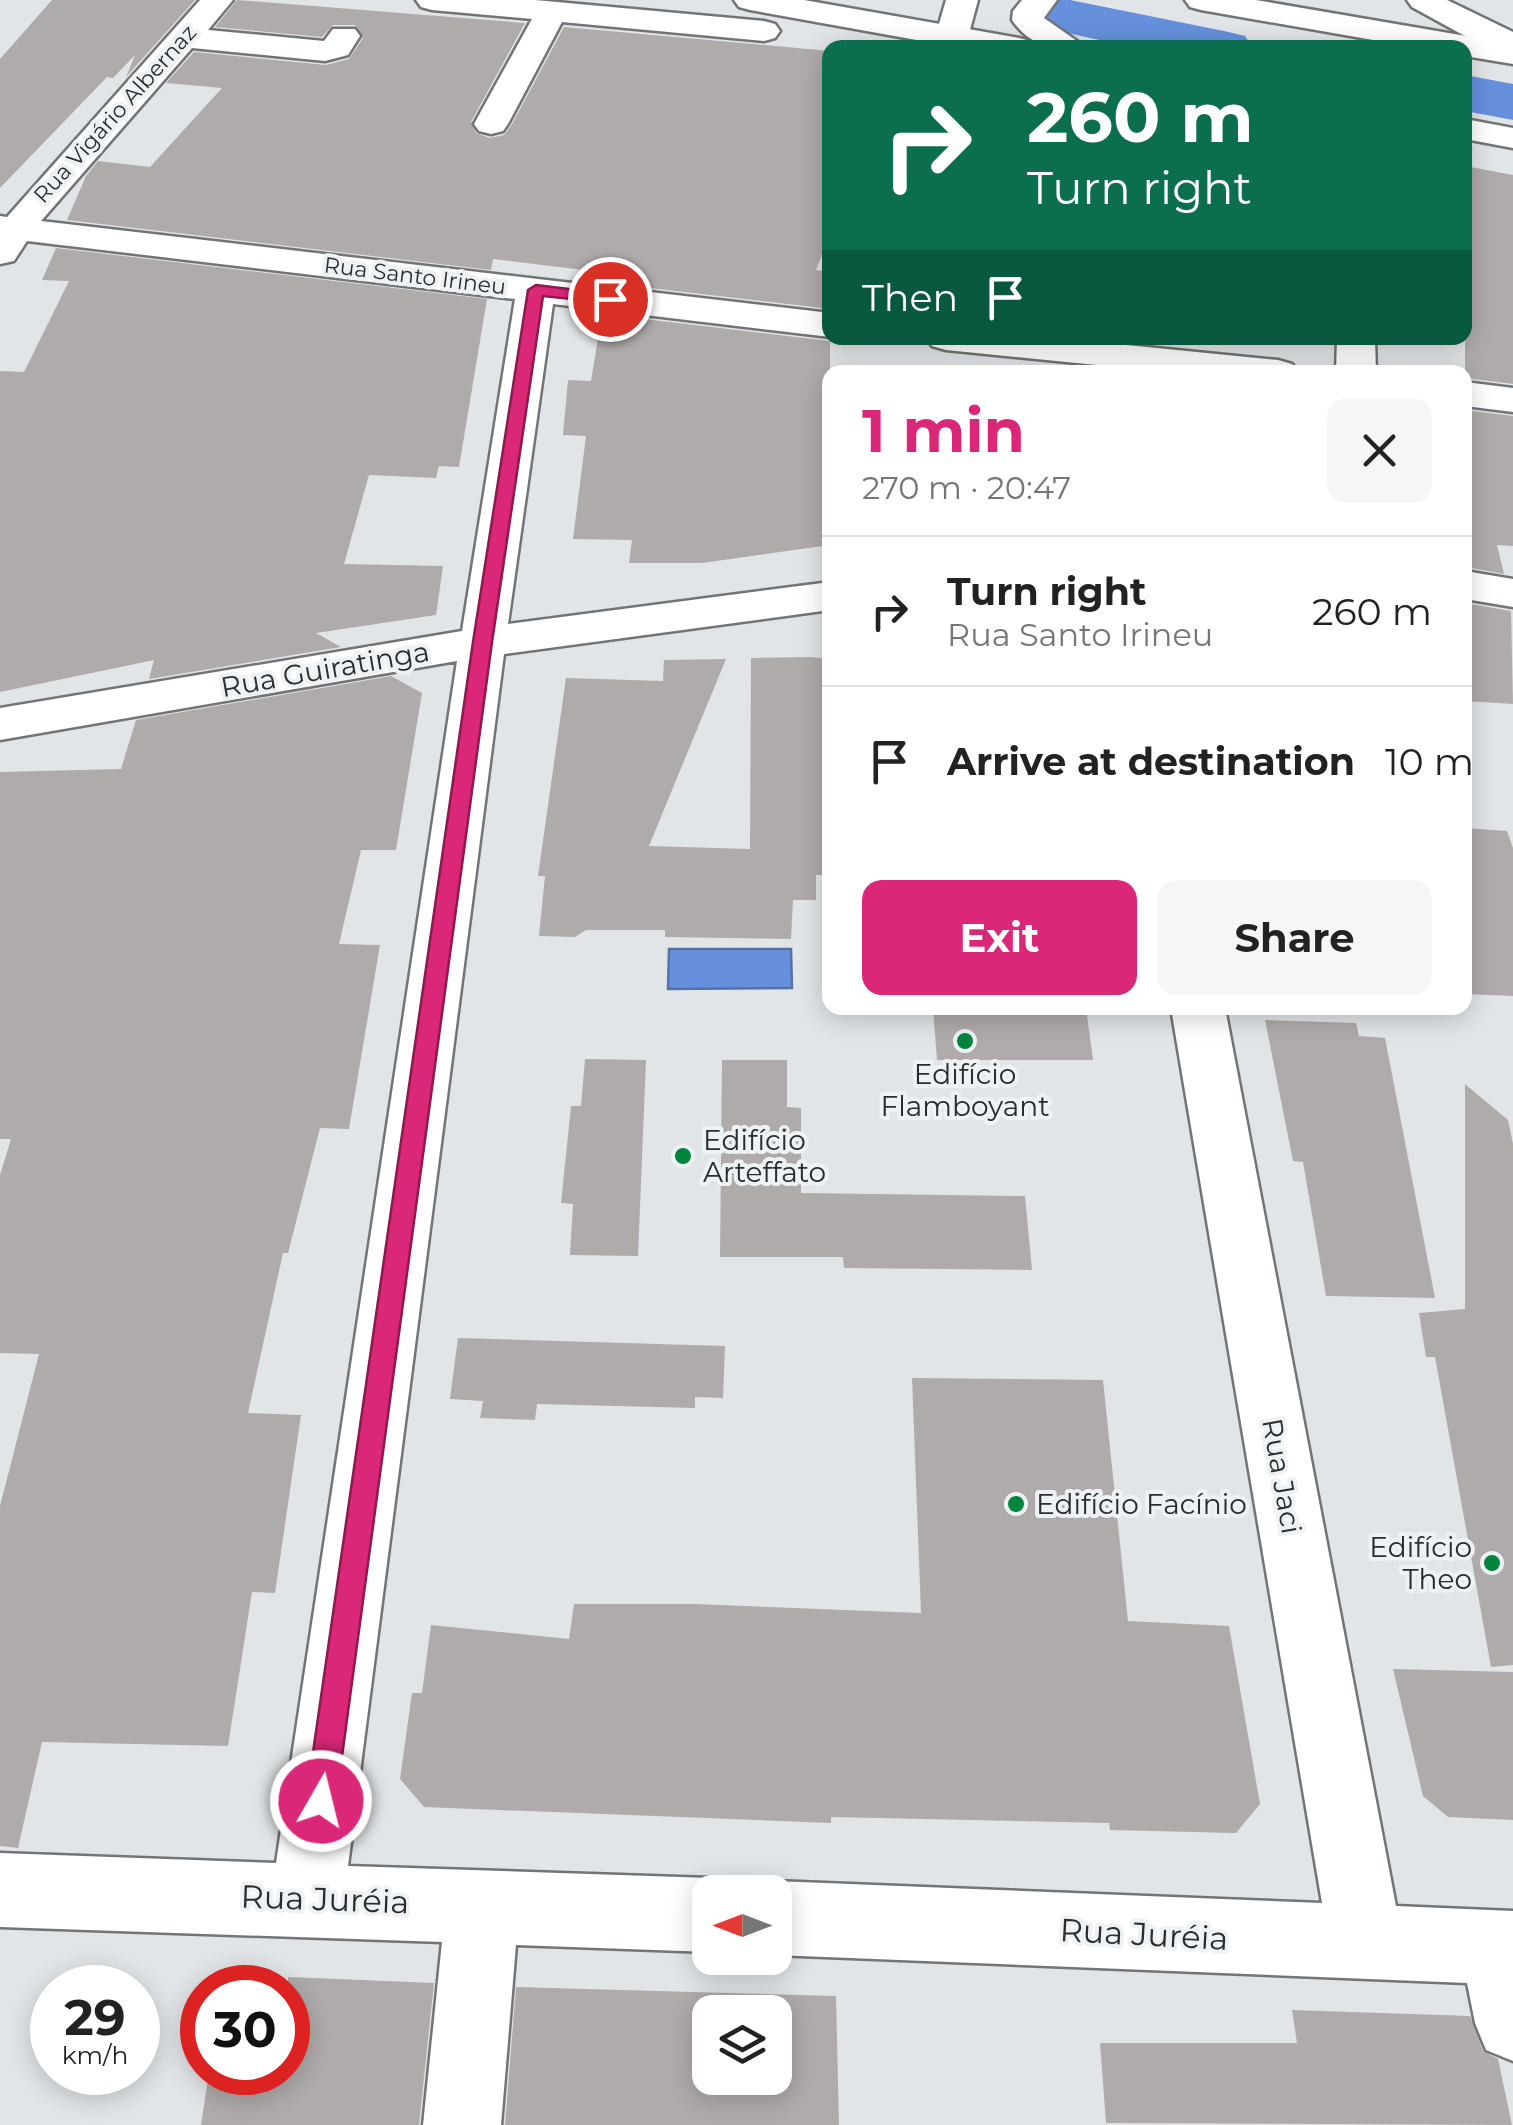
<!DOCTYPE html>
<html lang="en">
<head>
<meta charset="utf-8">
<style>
	:root { --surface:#fff; --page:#f6f6f6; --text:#222; --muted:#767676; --line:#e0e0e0; --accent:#db2777 }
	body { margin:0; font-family:Montserrat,sans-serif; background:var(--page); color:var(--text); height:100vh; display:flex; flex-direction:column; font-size:38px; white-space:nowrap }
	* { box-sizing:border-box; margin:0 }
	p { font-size:32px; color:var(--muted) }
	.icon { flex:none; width:55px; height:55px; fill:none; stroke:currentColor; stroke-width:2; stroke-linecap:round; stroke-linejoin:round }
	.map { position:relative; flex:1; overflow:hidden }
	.drawer { position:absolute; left:822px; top:365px; width:650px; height:650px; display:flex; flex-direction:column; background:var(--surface); border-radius:20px; box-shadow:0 5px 25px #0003 }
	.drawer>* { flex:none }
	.top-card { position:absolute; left:822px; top:40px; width:650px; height:305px; border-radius:20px; box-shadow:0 5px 25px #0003; background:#0b6e4f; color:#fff; overflow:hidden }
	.needle { width:65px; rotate:270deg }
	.tools { position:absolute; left:692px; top:1875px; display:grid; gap:20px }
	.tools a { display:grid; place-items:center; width:100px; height:100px; border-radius:20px; background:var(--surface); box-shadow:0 5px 25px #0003; font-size:50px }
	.speed { position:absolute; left:30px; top:1965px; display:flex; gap:20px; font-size:50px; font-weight:700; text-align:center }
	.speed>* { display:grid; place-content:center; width:130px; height:130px; border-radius:50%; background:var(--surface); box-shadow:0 5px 25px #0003; line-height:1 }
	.speed small { font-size:25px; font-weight:400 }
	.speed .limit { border:15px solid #d22; background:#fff; color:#111 }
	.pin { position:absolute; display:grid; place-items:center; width:85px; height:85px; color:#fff; margin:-42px; border:5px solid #fff; border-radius:50%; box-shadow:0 2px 10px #0007 }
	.me { position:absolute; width:110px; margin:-55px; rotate:8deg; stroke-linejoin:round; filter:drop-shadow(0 0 8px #0008) }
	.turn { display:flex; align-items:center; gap:35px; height:210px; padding:0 40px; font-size:45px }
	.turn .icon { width:130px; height:130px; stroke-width:2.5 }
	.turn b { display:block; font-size:70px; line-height:85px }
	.then { display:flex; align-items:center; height:95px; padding:0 40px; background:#0003; gap:20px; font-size:38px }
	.round { display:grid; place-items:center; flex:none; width:105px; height:105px; border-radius:20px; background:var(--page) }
	.headline { display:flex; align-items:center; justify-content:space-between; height:170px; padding:0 40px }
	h1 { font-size:60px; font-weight:700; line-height:75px; color:var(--accent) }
	.cta { display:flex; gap:20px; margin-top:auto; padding:20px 40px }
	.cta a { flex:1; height:115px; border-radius:20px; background:var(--accent); color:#fff; font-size:40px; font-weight:700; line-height:115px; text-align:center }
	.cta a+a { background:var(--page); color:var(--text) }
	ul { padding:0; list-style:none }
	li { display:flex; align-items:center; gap:30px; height:150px; padding:0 40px; border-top:2px solid var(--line) }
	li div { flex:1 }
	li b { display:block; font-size:38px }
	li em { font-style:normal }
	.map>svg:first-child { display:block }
</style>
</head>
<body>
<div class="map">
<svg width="1513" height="2125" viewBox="0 0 1513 2125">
	<rect width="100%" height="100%" fill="#e2e5e7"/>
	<!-- water -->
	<path fill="#6690dc" stroke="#5472a8" stroke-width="2.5" d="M669,949H791L792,988L668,989Z"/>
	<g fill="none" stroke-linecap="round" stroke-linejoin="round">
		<!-- river -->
		<path fill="#6690dc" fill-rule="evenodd" d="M1052,0H1070L1224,31L1245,36L1253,48H1136L1040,27L1032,15L1040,3Z
			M1465,75L1513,84V120L1465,111Z"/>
	</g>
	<!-- building -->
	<path fill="#afabaa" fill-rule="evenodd" d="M52,0H195L126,77L135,55L113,78L107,77L0,188V59Z
		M237,0L525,23L471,122L476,133L490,138L504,135L511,126L564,27L830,51V235L816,270L830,272V309L607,283L608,273L493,259L491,270L67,220L86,176L98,161L150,167L222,88L166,83L194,52L326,65L349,59L363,38L355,25H333L322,37L215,27Z
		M1465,166L1513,175V384L1465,378Z
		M56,248L487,299L459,467L439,466L436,478L369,475L344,564L443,566L436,615L316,633L341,647L149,679L154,660L0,692V371L24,372L69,281L42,280Z
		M602,314L830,341V545L702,563H629L632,540L573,539L586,436L563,435L568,380L591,381Z
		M1465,410L1513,416V546L1497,545L1504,574L1465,567Z
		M1465,603L1511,611L1513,704L1465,701Z
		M811,657L830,659V875H816V900H793L791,939L665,937V930H586L575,937L539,936L545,876H538L566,678L663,681L664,660L726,659L649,846L750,849L751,658Z
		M391,676L422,693L396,850H361L339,944L380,945L349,1129L320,1128L288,1253H283L248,1413L301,1415L275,1593L252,1592L228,1746L42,1742L18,1848L0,1846V1506L39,1354L0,1353V1175L11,1139H0V772L121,769L136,720Z
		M1465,828L1507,831L1513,848V996L1465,994Z
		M933,1008H1086L1093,1060H937Z
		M1265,1020L1356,1023L1359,1036L1385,1038L1435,1298L1326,1296L1303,1162L1293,1161Z
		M585,1059L646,1060L638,1256L570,1255L573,1204L561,1203L571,1106H581Z
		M722,1060H787V1107L801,1108V1193L1025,1196L1032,1270L844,1268L843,1257H720Z
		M1465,1084L1508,1120L1513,1144V1665L1491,1667L1435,1357H1426L1419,1313L1465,1309Z
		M458,1338L725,1346L723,1398L695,1397V1408L537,1404L535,1420L480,1418L483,1401L450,1399Z
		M912,1378L1103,1380L1128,1621L1229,1626L1260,1804L1236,1833L1110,1830L1109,1823L831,1817V1823L424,1807L400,1779L412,1693H422L431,1625L569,1639L574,1604H695L921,1613Z
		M1393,1669L1513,1672V1820L1448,1817L1423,1796Z
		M288,1977L434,1983L419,2125H201L209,2072H288Z
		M516,1987L836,1996L839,2125H505ZM710,2012H775V2078H710Z
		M1292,2010L1470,2016L1483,2051L1498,2059L1512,2125L1106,2123L1100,2043H1297Z"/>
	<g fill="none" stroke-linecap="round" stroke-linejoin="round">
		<defs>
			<path id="minor" d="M200,0H233L208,30L324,41L333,29H355L360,36L348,55L325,61L192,48L41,221L830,313V337L553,304L508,624L830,582V610L504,654L348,1866L710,1878L738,1892H710V1952L516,1945L501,2125H423L442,1942L0,1927V1853L276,1863L457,661L0,740V708L462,631L515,299L27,241L14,261L0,264V216L7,217Z
				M416,0H535L764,21L775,24L780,31L775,38L764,41L562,22L508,124L503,131L491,134L479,131L474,124L532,19L432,10L421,7Z
				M946,0H978L965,48H932Z
				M1407,0H1447L1513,32V53L1463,35L1412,7Z
				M926,338H1056L1278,360L1292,364L1298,372H1167L946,350L932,346Z
				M1337,338H1375L1376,372H1336Z
				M1465,382L1513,388V412L1465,406Z
				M1465,571L1513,579V607L1465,599Z
				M1171,1008H1225L1396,1906L1513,1911V2061L1486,2050L1475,2023L1467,1983L775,1955V1892H749L775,1881L1322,1903Z"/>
			<path id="major" d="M734,0H804L1019,38L1031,41L1035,48H961L750,10L739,7Z
				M1022,0H1057L1044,18L1087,48C1054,48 1032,49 1012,20L1013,11Z
				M1185,0H1256L1513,44V64L1465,56V48H1419L1201,10L1190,7Z
				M1465,119L1513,128V148L1465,139Z"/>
		</defs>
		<!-- minor casing -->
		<use href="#minor" stroke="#727476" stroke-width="5"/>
		<!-- major casing -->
		<use href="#major" stroke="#727476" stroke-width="5"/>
		<!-- minor -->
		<use href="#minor" fill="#fff" fill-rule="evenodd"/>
		<!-- major -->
		<use href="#major" fill="#fff" fill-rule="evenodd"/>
	</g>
	<!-- route -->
	<path fill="#db2777" stroke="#8e194d" stroke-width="2.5" d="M536,285L610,294L618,299L610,303L543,296L492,642L336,1801L331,1812L321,1816L311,1812L306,1801L473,642L528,290Z"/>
	<!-- markers -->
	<g fill="#00843e" stroke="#eff2f4" stroke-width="4">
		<circle cx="965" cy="1041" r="10"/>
		<circle cx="683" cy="1156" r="10"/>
		<circle cx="1016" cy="1504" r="10"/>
		<circle cx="1492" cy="1563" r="10"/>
	</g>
	<g text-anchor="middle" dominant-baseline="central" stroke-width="8" stroke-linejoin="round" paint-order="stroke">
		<!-- far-street labels -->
		<g font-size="22" fill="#2b2c2d" stroke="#eff2f4">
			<text transform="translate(115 114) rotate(-48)">Rua Vigário Albernaz</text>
			<text transform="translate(415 276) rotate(7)">Rua Santo Irineu</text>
		</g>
		<!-- street labels -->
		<g font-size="28" fill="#2b2c2d" stroke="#eff2f4">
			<text transform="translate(325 669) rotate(-10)">Rua Guiratinga</text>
			<text transform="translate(1282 1476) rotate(80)">Rua Jaci</text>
		</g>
		<!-- poi labels -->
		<g font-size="28" fill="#2b2c2d" stroke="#eff2f4" text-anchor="start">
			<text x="965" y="1074" text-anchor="middle">Edifício<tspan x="965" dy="32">Flamboyant</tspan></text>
			<text x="703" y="1140">Edifício<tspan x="703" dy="32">Arteffato</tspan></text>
			<text x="1036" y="1504">Edifício Facínio</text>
			<text x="1472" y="1547" text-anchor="end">Edifício<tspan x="1472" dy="32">Theo</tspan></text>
		</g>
		<!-- near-street labels -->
		<g font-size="32" fill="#2b2c2d" stroke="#eff2f4">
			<text transform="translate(325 1899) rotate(2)">Rua Juréia</text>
			<text transform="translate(1144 1934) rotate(3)">Rua Juréia</text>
		</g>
	</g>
</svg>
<div class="tools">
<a><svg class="needle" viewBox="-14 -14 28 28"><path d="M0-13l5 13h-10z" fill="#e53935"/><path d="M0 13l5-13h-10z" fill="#767676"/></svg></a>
<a><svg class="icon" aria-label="layers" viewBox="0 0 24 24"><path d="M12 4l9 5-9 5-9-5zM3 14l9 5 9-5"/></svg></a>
</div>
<div class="speed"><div>29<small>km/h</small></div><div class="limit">30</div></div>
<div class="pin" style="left:610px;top:299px;background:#d93025"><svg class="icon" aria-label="arrive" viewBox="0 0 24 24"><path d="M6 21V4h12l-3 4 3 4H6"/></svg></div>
<svg class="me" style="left:321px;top:1801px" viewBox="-20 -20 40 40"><circle r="17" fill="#db2777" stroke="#fff" stroke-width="3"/><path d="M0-11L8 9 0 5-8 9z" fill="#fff"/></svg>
<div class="top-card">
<div class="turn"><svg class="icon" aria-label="right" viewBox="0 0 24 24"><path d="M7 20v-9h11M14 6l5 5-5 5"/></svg><div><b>260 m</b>Turn right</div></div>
<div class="then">Then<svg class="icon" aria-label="arrive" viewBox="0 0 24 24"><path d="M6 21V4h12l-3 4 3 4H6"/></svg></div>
</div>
<section class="drawer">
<div class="headline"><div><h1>1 min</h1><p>270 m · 20:47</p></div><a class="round"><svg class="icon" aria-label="close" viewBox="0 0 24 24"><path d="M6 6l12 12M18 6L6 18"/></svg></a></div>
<ul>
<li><svg class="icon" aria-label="right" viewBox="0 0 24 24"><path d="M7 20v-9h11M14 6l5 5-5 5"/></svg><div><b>Turn right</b><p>Rua Santo Irineu</p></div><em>260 m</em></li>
<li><svg class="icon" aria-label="arrive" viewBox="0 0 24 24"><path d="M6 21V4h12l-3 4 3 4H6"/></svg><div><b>Arrive at destination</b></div><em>10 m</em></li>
</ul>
<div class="cta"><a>Exit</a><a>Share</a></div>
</section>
</div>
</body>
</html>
